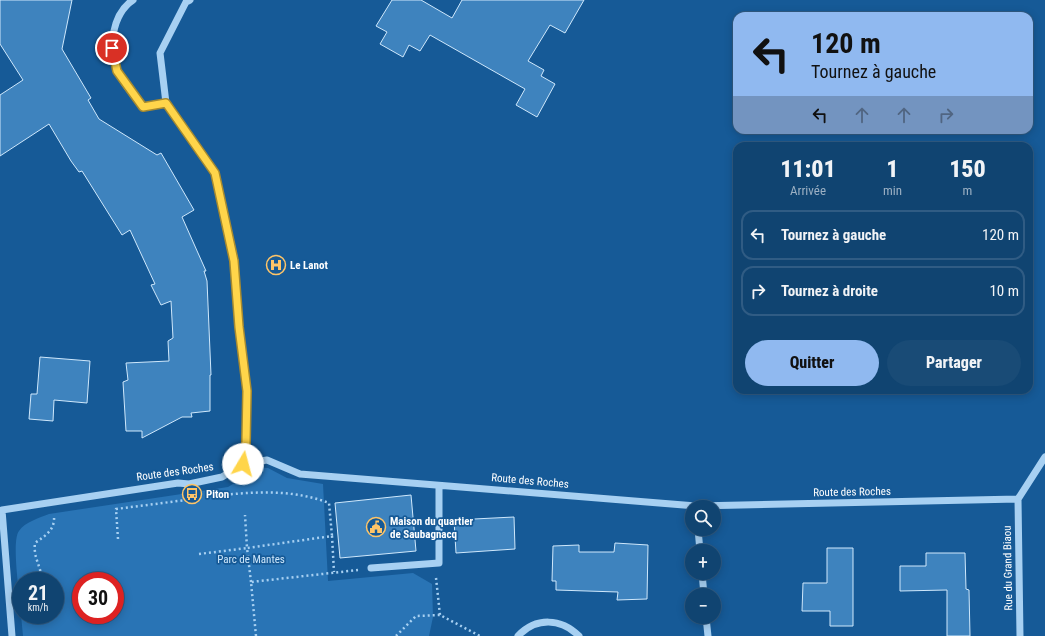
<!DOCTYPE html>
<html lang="fr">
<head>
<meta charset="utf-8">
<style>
	:root { --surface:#104471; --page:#194b76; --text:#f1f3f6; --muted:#9cb0c3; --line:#305c84; --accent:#90b9f0 }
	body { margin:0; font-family:"Roboto Condensed",sans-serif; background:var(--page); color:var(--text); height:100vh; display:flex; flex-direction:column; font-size:15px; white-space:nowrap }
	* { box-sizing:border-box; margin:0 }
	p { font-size:13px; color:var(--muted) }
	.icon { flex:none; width:22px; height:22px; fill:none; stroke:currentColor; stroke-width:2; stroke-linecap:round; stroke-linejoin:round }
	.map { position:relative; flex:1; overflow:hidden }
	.panel { position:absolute; left:733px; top:142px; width:300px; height:252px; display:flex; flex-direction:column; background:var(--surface); border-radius:12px; box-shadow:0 2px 10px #0003,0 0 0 1px var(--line) }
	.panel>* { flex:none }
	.banner { position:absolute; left:733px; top:12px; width:300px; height:122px; border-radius:12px; box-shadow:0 2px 10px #0003,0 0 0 1px var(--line); background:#90b9f0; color:#111; overflow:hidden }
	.controls { position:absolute; left:685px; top:500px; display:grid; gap:8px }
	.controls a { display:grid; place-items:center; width:36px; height:36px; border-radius:50%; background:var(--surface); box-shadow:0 2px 10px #0003,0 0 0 1px var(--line); font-size:20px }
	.speed { position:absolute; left:12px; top:572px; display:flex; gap:8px; font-size:20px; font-weight:700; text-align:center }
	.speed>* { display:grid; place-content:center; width:52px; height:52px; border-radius:50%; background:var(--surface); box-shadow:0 2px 10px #0003,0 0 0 1px var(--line); line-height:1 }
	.speed small { font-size:10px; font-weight:400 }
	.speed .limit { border:6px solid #d22; background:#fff; color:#111 }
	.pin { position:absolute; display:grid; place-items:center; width:34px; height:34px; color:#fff; margin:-17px; border:2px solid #fff; border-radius:50%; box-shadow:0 1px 4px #0007 }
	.me { position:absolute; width:44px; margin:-22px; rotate:8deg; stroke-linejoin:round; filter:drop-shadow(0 0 3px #0008) }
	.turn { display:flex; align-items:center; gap:14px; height:84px; padding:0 12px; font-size:18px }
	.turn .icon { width:52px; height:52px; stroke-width:2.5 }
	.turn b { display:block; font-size:28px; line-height:34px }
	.lanes { display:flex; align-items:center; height:38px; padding:0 12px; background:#0003; justify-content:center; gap:20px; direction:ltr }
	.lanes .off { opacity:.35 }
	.eta { display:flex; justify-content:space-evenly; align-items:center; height:68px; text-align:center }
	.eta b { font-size:24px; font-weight:800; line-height:28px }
	.cta { display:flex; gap:8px; margin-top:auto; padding:8px 12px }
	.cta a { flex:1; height:46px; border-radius:24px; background:var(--accent); color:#111; font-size:16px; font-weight:800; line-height:46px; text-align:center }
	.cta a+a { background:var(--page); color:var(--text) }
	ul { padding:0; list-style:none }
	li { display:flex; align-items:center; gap:12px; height:50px; margin:0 8px 6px; padding:0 4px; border:2px solid var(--line); border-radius:12px }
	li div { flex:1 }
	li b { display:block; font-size:15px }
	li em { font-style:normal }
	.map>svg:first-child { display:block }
</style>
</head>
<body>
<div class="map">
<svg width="1045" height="636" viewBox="0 0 1045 636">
	<rect width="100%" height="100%" fill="#165a97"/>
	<!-- green -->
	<path fill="#2974b5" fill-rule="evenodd" d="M254,467L268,468L287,478L323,484L328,581L413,573L432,584L433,617L429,636H23L21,615H55V581H21V612C20,597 11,541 19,531C25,522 39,518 49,514L228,487L241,479ZM81,581H115V615H81Z"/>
	<!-- building -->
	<path fill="#3e83be" stroke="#cfe8fc" d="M0,0H72L62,49L91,98L88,100L99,119L157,155L161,153L194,210L182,217L206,271H204L207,281L211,375H210V411L191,413L192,417H182L142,438V431H126L123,382L128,380L126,363L169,361L168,341L173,338L171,301L161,305L151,285L155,284L130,230L122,235L82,171L79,172L71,161L49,124L0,156V95L23,80L0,44Z
		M392,0H421L452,18L462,0H584L565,33L550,25L528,61L544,70L541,76L555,84L537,117L516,105L525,89L430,35L420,51L409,45L403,57L380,44L387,32L376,26Z
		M40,357L90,361L87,403L54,400L53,421L29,419L31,394H37Z
		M411,495L416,551L340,558L335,503Z
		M514,517L515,549L456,553L454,520Z
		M615,543L648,545L647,599L617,600L618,592L556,590V581H552L553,546L579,545V552H614Z
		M827,548H853V626H830V611H802L803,583H827Z
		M926,553H965L966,589L969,590L970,636H947V590L900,591V566H926Z"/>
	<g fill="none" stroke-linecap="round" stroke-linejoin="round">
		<!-- path -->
		<path stroke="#a7d0f2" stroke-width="2.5" stroke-dasharray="2 3" stroke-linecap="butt" d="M206,497C247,492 290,488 329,503L332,536
			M118,539L116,509L186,500
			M199,554L247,548L245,515
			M436,578L440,615
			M42,581C41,565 33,558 35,543C46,535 55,530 54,516
			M251,582L247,548L332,536L334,572
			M256,636L251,582L358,570
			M396,636L416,616L440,615L480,636"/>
		<!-- minor -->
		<path stroke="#a7d0f2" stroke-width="7" d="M133,0C112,14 107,50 118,72C124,85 134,96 143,107L166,103
			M190,0L186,2L160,53L166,103L215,173L235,261L239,327L247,391L246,442L243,464
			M1018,499L1020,636
			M2,510L178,483L189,484L222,477L243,464L267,460L300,474L696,506L1018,499L1045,457
			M2,510L12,636
			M698,529L700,551
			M371,568L439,563V486
			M702,573L704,595
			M706,617L708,636
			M518,636C536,617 561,618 579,636"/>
	</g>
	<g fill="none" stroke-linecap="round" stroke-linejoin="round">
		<defs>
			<path id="route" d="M112,48L117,71L143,107L166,103L215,173L234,261L239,327L247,391L246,442L243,464"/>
		</defs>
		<!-- route casing -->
		<use href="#route" stroke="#a68a30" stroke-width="10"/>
		<!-- route -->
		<use href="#route" stroke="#ffd54a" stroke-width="7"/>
	</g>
	<!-- icons -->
	<defs>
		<symbol id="hospital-ring" viewBox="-11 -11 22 22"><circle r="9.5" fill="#165a97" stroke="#ffc568" stroke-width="1.5"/><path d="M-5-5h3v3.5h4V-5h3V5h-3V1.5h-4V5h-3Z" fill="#ffc568"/></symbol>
		<symbol id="bus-ring" viewBox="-11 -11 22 22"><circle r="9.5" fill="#165a97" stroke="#ffc568" stroke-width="1.5"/><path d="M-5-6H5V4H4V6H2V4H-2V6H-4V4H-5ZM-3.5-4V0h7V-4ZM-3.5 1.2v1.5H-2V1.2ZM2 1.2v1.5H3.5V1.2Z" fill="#ffc568"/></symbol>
		<symbol id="civic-ring" viewBox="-11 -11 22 22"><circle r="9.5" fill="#165a97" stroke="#ffc568" stroke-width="1.5"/><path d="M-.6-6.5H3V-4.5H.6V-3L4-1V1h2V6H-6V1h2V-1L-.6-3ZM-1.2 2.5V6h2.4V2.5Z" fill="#ffc568"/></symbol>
	</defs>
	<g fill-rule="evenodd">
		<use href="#hospital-ring" x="265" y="254" width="22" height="22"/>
		<use href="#bus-ring" x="181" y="483" width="22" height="22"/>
		<use href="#civic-ring" x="365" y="516" width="22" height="22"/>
	</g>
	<g text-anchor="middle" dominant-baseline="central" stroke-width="3.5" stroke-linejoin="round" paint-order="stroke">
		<!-- poi labels -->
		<g font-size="11" font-weight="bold" fill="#fff" stroke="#165a97" text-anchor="start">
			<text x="290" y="265">Le Lanot</text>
			<text x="206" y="494">Piton</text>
			<text x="390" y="521">Maison du quartier<tspan x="390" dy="13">de Saubagnacq</tspan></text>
		</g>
		<!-- street labels -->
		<g font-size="11" fill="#fff" stroke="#165a97">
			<text transform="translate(175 472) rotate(-8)">Route des Roches</text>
			<text transform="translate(530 481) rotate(5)">Route des Roches</text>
			<text transform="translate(852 492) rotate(-1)">Route des Roches</text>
			<text transform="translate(1008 568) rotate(-91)">Rue du Grand Biaou</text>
		</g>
		<!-- park labels -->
		<g font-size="11" fill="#cfe8fc" stroke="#165a97">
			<text x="251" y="559">Parc de Mantes</text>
		</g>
	</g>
</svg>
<div class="controls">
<a><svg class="icon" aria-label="search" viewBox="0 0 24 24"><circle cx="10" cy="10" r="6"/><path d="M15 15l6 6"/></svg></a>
<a>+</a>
<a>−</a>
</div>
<div class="speed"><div>21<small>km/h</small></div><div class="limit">30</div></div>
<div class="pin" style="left:112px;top:48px;background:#d93025"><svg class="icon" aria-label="arrive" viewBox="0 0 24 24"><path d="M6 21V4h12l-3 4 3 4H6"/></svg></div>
<svg class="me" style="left:243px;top:464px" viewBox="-20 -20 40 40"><circle r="19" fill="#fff"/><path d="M0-13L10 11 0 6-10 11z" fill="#ffd54a"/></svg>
<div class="banner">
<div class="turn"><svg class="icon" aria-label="left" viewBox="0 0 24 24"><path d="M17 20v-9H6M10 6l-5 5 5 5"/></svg><div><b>120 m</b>Tournez à gauche</div></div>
<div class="lanes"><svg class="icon" aria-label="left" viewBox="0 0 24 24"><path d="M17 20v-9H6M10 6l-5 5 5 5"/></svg><svg class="icon off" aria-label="ahead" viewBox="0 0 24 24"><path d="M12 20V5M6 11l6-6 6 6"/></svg><svg class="icon off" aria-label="ahead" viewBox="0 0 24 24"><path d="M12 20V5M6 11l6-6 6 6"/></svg><svg class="icon off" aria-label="right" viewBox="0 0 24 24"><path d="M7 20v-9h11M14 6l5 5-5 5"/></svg></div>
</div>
<section class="panel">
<div class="eta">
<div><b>11:01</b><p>Arrivée</p></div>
<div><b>1</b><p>min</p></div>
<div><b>150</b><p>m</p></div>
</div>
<ul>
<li><svg class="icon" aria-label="left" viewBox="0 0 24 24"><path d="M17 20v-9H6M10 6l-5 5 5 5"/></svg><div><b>Tournez à gauche</b></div><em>120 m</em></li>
<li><svg class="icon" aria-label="right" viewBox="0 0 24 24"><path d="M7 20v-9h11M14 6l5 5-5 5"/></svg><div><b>Tournez à droite</b></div><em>10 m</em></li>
</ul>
<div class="cta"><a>Quitter</a><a>Partager</a></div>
</section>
</div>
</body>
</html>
